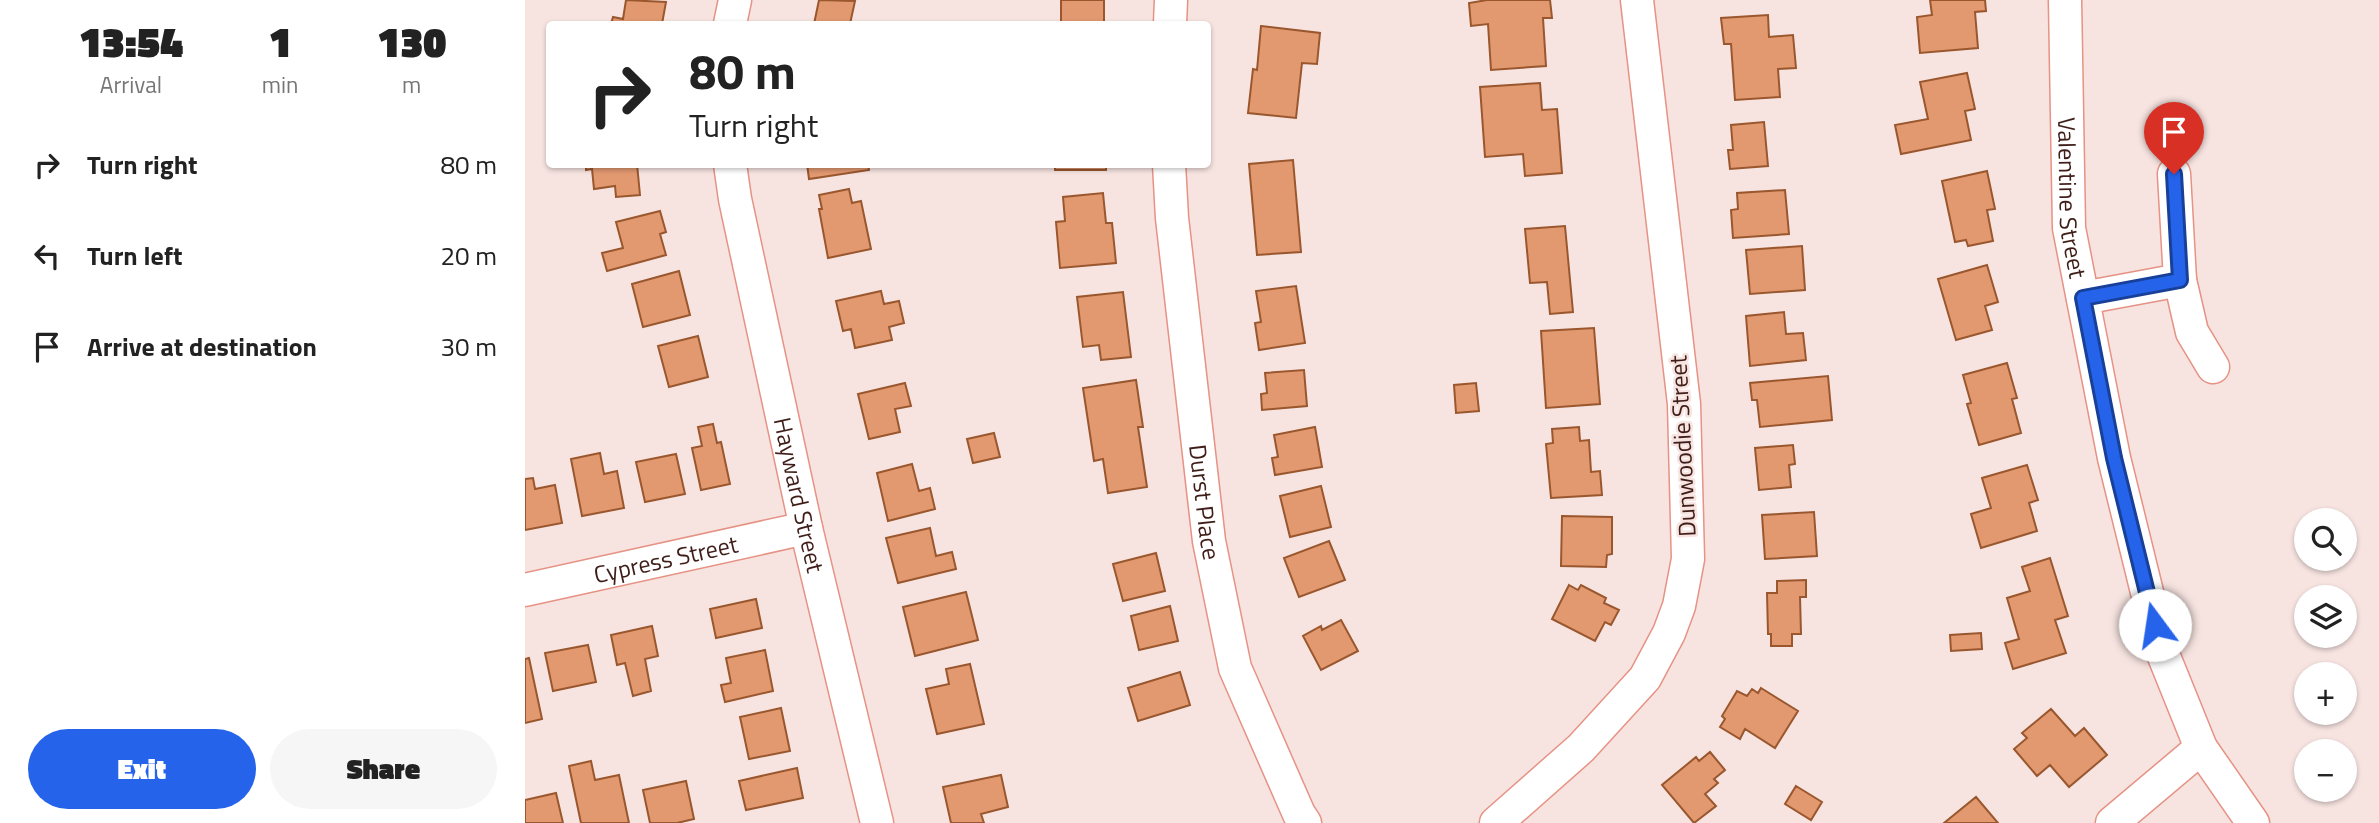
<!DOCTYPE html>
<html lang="en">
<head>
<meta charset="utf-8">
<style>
	:root { --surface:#fff; --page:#f6f6f6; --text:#222; --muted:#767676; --accent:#2563eb }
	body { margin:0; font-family:"Titillium Web",sans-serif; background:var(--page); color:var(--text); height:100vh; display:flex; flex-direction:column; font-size:26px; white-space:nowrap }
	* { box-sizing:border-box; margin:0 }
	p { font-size:23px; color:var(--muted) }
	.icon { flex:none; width:38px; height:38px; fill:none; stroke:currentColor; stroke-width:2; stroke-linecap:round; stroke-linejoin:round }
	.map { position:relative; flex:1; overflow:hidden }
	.sheet { display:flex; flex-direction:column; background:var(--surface); width:525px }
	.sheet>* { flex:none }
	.guide { position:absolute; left:21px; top:21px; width:665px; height:147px; border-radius:7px; box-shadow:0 2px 5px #0004; background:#fff; color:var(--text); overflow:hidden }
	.controls { position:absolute; left:1769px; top:508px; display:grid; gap:14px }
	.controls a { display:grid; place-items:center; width:63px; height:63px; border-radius:50%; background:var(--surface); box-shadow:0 2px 5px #0004; font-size:35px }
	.pin { position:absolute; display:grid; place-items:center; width:60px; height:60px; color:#fff; margin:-72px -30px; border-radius:50% 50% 50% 0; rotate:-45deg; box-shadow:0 0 7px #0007 }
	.pin .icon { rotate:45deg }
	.me { position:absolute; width:77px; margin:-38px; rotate:346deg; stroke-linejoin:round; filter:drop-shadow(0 0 5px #0008) }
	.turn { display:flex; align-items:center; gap:24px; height:147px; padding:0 28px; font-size:32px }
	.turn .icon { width:91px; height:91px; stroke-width:2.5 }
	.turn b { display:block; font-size:49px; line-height:60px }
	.eta { display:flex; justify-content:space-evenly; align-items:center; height:119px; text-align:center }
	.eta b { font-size:42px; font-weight:800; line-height:49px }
	.action { display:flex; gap:14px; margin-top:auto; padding:14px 28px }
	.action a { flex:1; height:80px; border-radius:42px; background:var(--accent); color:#fff; font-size:28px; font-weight:800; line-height:80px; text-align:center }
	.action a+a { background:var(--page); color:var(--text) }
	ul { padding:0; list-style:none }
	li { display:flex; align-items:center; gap:21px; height:91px; padding:0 28px }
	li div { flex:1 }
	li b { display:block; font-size:26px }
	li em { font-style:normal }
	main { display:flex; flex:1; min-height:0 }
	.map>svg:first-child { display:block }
</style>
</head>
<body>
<main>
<section class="sheet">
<div class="eta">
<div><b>13:54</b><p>Arrival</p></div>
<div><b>1</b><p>min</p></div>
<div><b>130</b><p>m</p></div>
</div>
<ul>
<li><svg class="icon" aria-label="right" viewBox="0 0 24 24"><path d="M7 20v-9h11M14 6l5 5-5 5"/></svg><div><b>Turn right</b></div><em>80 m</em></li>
<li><svg class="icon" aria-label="left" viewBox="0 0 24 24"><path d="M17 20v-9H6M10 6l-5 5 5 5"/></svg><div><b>Turn left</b></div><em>20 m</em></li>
<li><svg class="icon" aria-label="arrive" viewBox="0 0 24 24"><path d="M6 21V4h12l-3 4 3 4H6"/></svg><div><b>Arrive at destination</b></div><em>30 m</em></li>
</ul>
<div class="action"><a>Exit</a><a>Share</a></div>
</section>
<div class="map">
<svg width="1854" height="823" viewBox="0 0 1854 823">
	<rect width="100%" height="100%" fill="#f7e4e1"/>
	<!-- building -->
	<path fill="#e29970" stroke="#9a572e" stroke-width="2" d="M101,0L141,2L137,24H86L88,17L98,19Z
		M294,0L330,1L325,24H289Z
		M536,0H579V24H536Z
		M962,0H1025L1027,18H1018L1021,66L966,70L963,24L946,26L944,3Z
		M1405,0H1460L1461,11L1450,12L1453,48L1395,53L1392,17L1407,15Z
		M1243,15L1244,37L1268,35L1271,68L1253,69L1255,97L1210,100L1206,44H1199L1196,18Z
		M736,26L795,33L792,64L777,63L771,118L723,113L728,69L732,70Z
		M1442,73L1450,109L1440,111L1446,140L1376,154L1370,125L1403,119L1395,82Z
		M1015,83L1017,110L1032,109L1037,173L1000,176L998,154L960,157L955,87Z
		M1239,122L1243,166L1205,169L1203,150H1208L1206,125Z
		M768,160L776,252L732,255L724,164Z
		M61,164H112L115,195L91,197L90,186L69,189L67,169L61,170Z
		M282,164H343L344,170L284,179Z
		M530,164H581V170H530Z
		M1462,171L1470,209L1462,210L1468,241L1443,246L1441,240L1430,242L1417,181Z
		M324,189L327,203L336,201L346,249L303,258L294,209H297L294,195Z
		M1260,190L1264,234L1208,238L1206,210L1213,209L1212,193Z
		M578,193L581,223H587L591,263L535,268L531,222L540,221L538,197Z
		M135,211L141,232L135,234L141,255L82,271L77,253L98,248L91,222Z
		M1040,226L1048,312L1025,314L1022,282L1005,283L1000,229Z
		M1277,246L1280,290L1225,294L1221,250Z
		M1462,265L1473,302L1460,306L1467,330L1431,340L1413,279Z
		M154,271L165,315L118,327L107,284Z
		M771,286L780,343L734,350L730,323L736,322L731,291Z
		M356,291L359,304L374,301L379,323L364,327L367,340L330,348L326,329L318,331L311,301Z
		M598,292L606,357L576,360L574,345L558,347L552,297Z
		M1259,312L1261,334L1278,333L1281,360L1225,366L1221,316Z
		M1069,328L1075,404L1021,408L1016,331Z
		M173,336L183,377L144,387L133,346Z
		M1482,363L1492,398L1487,399L1496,433L1454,445L1442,404L1446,403L1438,375Z
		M779,370L782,406L737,410L736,394L742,393L740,373Z
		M1303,376L1307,420L1235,427L1232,400H1227L1225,383Z
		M611,380L618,427H613L622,487L583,493L578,459L569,461L558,388Z
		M380,383L386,406L370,409L375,432L344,439L333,394Z
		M951,383L954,411L931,413L929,385Z
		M188,424L192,443L196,442L205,484L176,490L167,448L177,446L173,427Z
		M790,427L797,467L750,475L747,458L753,457L749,435Z
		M1054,427L1055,441L1064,440L1066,472L1075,471L1077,495L1026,498L1021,444L1028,443L1027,429Z
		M469,433L475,457L448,463L442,439Z
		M1268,445L1270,464L1264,465L1266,487L1234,490L1230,448Z
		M75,453L79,474L92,471L99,508L57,516L46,459Z
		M151,454L160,494L120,502L111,462Z
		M387,464L394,491L405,488L410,509L363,521L352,473Z
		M1502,465L1513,500L1504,503L1512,531L1456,548L1446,514L1466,508L1457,478Z
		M8,478L10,489L30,485L37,523L0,530V479Z
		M796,486L806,527L765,537L755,496Z
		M1289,512L1292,556L1240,559L1237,515Z
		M1037,516L1087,517V554L1082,555L1081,567L1036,566Z
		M405,528L411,556L427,552L431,569L373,583L361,538Z
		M804,541L820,580L774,597L759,558Z
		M631,553L640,591L598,601L588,564Z
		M1525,558L1543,616L1530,620L1541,653L1488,669L1480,643L1494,639L1482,598L1505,591L1497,567Z
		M1281,580V597H1275L1276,634H1267V646H1246V634H1243L1242,593H1252V581Z
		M1044,585L1053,590L1056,585L1081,598L1079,603L1094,610L1086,625L1080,622L1070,641L1027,619Z
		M441,592L453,640L390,656L378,607Z
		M231,599L237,628L191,638L185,609Z
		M645,606L653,641L614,650L606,616Z
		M816,620L833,651L796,670L778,636L796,626L797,630Z
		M127,626L133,656L120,659L126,691L108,696L100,663L92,665L86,635Z
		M1456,633L1457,649L1426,651L1425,635Z
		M63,645L71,682L28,691L20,653Z
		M240,650L248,691L200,702L196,685L206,683L201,658Z
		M4,658L17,719L0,723V659Z
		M445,664L459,724L412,734L401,689L424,684L421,669Z
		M655,672L665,705L613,721L603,688Z
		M1236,688L1273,711L1250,748L1220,729L1215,739L1195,727L1200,719L1197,716L1212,691L1222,696L1227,689L1233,693Z
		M256,708L265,751L224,759L215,717Z
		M1526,709L1550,736L1559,728L1582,755L1544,787L1525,765L1512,776L1489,749L1502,738L1497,733Z
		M1185,752L1200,770L1189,779L1193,783L1180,794L1191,806L1169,823L1137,785L1171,757L1174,761Z
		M66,761L70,780L94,775L104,823H56L44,766Z
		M272,768L278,798L221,810L214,781Z
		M476,775L483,807L456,814L459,823H426L418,787Z
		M161,781L169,819L152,823H125L118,790Z
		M1271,786L1297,802L1286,820L1260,804Z
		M31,793L38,823H0V800Z
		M1451,797L1473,823H1419Z"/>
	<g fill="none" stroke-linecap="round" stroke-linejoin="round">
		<defs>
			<g id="minor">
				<path id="s1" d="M1540,0L1544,228L1589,458L1636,649L1676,748L1728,823"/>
				<path d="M205,24L210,0"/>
				<path d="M645,24L646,0"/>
				<path id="s2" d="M205,164L210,199L281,528L352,823"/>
				<path id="s3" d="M644,164L647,218L684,541L710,668L774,814L780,823"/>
				<path d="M1655,280L1667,332L1688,367"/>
				<path d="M1558,298L1655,280L1649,174"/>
				<path id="s4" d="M0,590L281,528"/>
				<path d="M971,823L1056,748L1120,678L1144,633L1154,606L1163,559L1159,404L1112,0"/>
				<path d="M1587,823L1676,748"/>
			</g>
		</defs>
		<!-- minor casing -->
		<use href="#minor" stroke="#e69284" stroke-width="35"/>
		<!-- minor -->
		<use href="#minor" stroke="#fff" stroke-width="32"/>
	</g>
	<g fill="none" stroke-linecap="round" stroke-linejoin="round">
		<defs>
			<path id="route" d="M1630,625L1589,458L1558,298L1655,280L1649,174"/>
		</defs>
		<!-- route casing -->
		<use href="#route" stroke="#184099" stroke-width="18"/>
		<!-- route -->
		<use href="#route" stroke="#2563eb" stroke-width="12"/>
	</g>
	<g text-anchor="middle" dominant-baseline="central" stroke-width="5" stroke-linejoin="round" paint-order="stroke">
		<!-- street labels -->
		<g font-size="24" fill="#3f1e19" stroke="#f7e4e1">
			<text stroke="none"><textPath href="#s1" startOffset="198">Valentine Street</textPath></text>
			<text transform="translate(1157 446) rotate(-93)">Dunwoodie Street</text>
			<text stroke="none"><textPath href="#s2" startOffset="338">Hayward Street</textPath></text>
			<text stroke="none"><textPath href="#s3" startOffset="340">Durst Place</textPath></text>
			<text stroke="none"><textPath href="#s4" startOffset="144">Cypress Street</textPath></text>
		</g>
	</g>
</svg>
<div class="controls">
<a><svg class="icon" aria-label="search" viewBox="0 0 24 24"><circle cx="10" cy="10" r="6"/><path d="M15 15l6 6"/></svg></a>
<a><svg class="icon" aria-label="layers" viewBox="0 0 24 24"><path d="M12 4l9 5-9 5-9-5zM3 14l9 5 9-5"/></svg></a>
<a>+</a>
<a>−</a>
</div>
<div class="pin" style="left:1649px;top:174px;background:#d93025"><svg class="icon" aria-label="arrive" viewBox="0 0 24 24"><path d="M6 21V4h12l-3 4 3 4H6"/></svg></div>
<svg class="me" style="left:1630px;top:625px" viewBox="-20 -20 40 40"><circle r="19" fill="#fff"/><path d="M0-13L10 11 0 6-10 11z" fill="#2563eb"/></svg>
<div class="guide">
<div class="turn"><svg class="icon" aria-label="right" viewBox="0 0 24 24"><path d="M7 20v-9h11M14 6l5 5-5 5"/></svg><div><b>80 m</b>Turn right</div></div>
</div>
</div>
</main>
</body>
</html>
